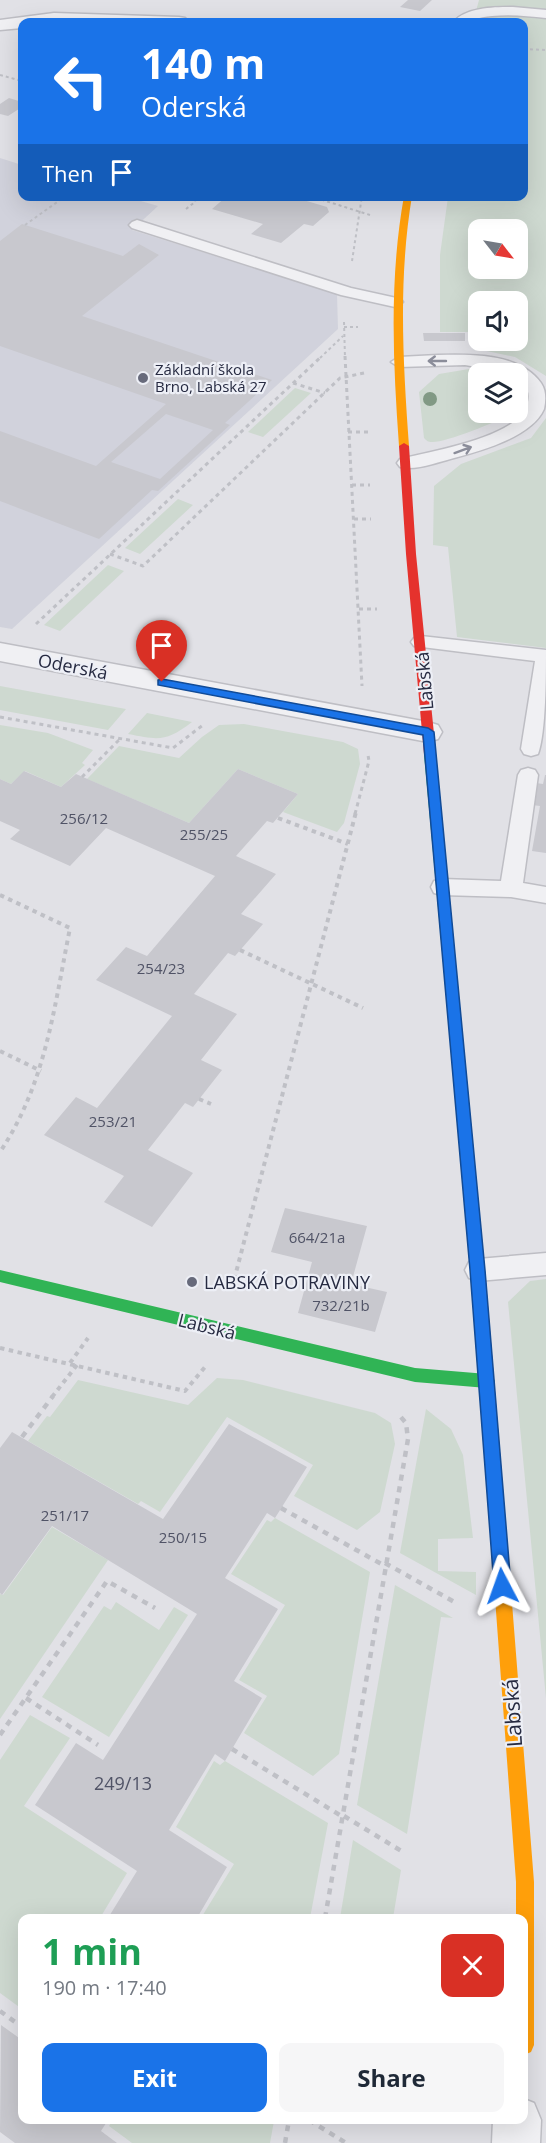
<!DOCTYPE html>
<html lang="en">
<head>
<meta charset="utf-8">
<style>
	:root { --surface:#fff; --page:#f6f6f7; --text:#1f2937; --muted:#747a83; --accent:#1a73e8 }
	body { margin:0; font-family:"Open Sans",sans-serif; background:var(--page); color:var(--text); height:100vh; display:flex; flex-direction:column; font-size:22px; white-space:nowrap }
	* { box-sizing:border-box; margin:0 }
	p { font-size:20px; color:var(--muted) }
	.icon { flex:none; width:33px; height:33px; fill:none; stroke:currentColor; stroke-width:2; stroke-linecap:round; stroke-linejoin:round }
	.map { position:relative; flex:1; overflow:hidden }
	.panel { position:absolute; left:18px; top:1914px; width:510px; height:210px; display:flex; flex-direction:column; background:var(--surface); border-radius:12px; box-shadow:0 6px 24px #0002 }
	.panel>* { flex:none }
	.hud { position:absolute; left:18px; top:18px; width:510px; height:183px; border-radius:12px; box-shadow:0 6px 24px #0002; background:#1a73e8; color:#fff; overflow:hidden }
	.needle { width:39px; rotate:121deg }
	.buttons { position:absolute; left:468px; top:219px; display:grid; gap:12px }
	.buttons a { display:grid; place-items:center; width:60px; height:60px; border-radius:12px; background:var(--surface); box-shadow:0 6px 24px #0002; font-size:30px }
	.pin { position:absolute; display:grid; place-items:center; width:51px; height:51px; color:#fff; margin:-62px -26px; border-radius:50% 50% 50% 0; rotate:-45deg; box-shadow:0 0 6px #0007 }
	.pin .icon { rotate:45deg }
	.me { position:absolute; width:66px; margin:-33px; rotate:356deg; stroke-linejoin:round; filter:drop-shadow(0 0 4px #0008) }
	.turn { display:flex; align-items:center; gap:21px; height:126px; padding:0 24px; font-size:27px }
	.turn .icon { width:78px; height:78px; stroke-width:2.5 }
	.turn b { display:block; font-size:42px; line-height:51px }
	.then { display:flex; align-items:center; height:57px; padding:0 24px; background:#0003; gap:12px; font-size:22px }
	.round { display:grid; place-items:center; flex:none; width:63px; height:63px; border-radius:12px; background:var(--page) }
	.head { display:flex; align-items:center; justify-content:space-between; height:102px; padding:0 24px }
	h1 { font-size:36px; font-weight:700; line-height:45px; color:#1e9e55 }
	.action { display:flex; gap:12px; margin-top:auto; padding:12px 24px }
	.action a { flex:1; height:69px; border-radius:12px; background:var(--accent); color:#fff; font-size:24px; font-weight:700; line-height:69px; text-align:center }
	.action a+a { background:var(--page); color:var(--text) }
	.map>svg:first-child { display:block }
</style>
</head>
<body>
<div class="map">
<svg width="546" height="2143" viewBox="0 0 546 2143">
	<rect width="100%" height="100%" fill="#e1e1e6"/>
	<!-- built -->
	<path fill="#d1d2dc" d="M0,158L22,165V196L127,197L158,206L132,230L337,294L338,329L12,629L0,627Z"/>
	<!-- green -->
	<path fill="#ced9d0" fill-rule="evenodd" d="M479,0H546V376L515,357L482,350L481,341L518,340V302H478V332H440V255L448,197L524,196V22H473ZM478,230H518V268H478Z
		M469,369L491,373L478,374V412L511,413C501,421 444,443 432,442C428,442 427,441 424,438L419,392L439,374Z
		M295,388L311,393L263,437L248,432Z
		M546,418V648L457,637L448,547L433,545L434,486L461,464L531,438Z
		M178,499L193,505L140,554L125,548Z
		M108,565L124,571L60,631L44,625Z
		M0,686L126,709L108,730L0,710Z
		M147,713L192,722C166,742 159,740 128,734Z
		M244,724L343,742L358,749L360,764L344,823L337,832L283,812L298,794L238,769L189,823L87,779L119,746L179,758L202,737L219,725Z
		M0,725L48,733L93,750L82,763L85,765L61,787L25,771L11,784L0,779Z
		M546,1279V1698L508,1302L530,1281Z
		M217,1378L243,1380L375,1413L391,1423L395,1444L380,1512L357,1530L294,1496L313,1465L227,1417L160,1512L141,1501L138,1504L28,1441L47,1416L50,1417L78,1380L188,1405Z
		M426,1409L451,1429L463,1455L473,1538L438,1539V1571L476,1572V1595L400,1553Z
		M275,1518L370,1572L339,1754L313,1776L244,1733L267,1696L239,1680L285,1605L231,1574L267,1520L271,1522Z
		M52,1527L108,1560L0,1719V1594L3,1595Z
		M395,1585L453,1618L441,1617L407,1834L357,1805Z
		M116,1602L159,1630L174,1607L188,1615L109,1737L42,1697L104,1606L111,1610Z
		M30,1715L70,1738L24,1806L127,1873L100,1918H22V2009L0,1993V1760Z
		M214,1761L220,1765L225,1761L328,1823L310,1918H201L234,1864L176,1827Z
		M353,1840L401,1870L393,1918H340Z
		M113,2120H272L274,2121L270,2143H132L109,2126Z"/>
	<!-- building -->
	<path fill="#c8c8ce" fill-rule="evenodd" d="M408,0H432L420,11L400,7Z
		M9,98L22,102V107L8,116L0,114V104Z
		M227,196L244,199L246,196H304L300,199L327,207L329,212L313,226L304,224L281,243L251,234L263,224L212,209Z
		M22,224L123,256L139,244L159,255L82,316L272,380L225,423L230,425L158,491L152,490L99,539L0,501V431L96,466L166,404L0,346V241ZM166,414L213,430L160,479L111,462Z
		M423,333H465V341H424Z
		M238,769L298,794L273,823L267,821L236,856L276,874L241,914L263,924L235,956L228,953L194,994L237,1014L201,1060L222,1070L193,1107L185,1103L148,1150L193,1173L152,1227L104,1202L124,1176L44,1135L76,1097L97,1108L172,1016L96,980L126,947L147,956L215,876L106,828L70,866L10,839L20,830L0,821V779L11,784L24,771L61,787L76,774L189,823Z
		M545,775H546V853L532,851L540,806L532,805L536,783L543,784Z
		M285,1208L367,1226L351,1284L387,1292L375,1332L298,1313L312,1262L271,1252Z
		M229,1424L307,1467L275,1518L267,1513L225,1578L278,1609L234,1681L262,1698L225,1761L215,1754L169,1830L227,1867L197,1918H108L137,1871L35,1805L76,1743L103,1760L197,1614L52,1526L2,1595L0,1593V1448L12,1432L163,1519Z
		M1,2025L22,2040V2120H108L101,2131L117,2143H15L0,2132Z"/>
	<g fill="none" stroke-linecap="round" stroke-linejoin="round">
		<defs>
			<path id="lane" d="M513,7L546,10V18C528,16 510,14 492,16C478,17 467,23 453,22C467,7 494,7 513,7Z
				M137,220L351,288L401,299L403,302L395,307L341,295L132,228L129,225L132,222Z
				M438,355C471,354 520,353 541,383C546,390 546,400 544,409C532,437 480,451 454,458C438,462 416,471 400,467L397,463L400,459C428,452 523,437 528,402C530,391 527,386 518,379V374L465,365L399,367L391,362L399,357Z
				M421,636L546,650C546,675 546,733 538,754L531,756L524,754L521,749L535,661L414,646L411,642L414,638Z
				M528,768L535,770L538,775L523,883L546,887V903L511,897L442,895L434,893L431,887L434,881L442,879L501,881L518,775L521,770Z
				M546,1253V1275L478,1281L469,1278L465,1270L469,1262L478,1259Z"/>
			<path id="street" d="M54,13L179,17L185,18L188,22H22V28L0,30V20Z
				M0,643L428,722L438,725L442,732L438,739L428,742L0,661Z
				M524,2099L534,2103L541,2120L540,2143H492L493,2120H524Z"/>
		</defs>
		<!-- lane casing -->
		<use href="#lane" stroke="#bebec4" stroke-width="3"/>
		<!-- street casing -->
		<use href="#street" stroke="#bebec4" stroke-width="3"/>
		<!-- path-far3 -->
		<path stroke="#bfc0c6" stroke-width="2" stroke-dasharray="3 3" stroke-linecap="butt" d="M524,49L546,50
			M0,75L22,81
			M310,196L370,215
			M186,209L195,202L196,196
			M25,225L60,200
			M352,261L362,196
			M344,322L345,358
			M344,327H358
			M320,358L343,336"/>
		<!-- path-far2 -->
		<path stroke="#bfc0c6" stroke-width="3" stroke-dasharray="4 4" stroke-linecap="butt" d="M345,356L362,686
			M293,383L325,393
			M348,432H368
			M352,485H370
			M354,519H371
			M110,554L143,566L340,378L364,373
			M359,609H377
			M36,624L322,356
			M0,717L173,748L203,725
			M82,777L120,739
			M355,814L369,761L368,755"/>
		<!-- path-far1 -->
		<path stroke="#bfc0c6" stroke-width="4" stroke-dasharray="4.5 4.5" stroke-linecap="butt" d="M278,818L348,844
			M0,895L70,928C54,1008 46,1083 0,1152
			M240,950L363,1008
			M0,1051L41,1071
			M199,1099L211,1104
			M232,1288L356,812
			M0,1348L185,1391L205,1367
			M70,1363L88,1338
			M52,1397L77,1365"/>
		<!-- path -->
		<path stroke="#bfc0c6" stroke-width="4.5" stroke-dasharray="6 6" stroke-linecap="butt" d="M22,1437L53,1396
			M281,1508L385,1566
			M385,1563L458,1604
			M26,1698L98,1745
			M0,1735L107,1581L155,1608
			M232,1749L343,1817
			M344,1816L403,1852
			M325,1918L408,1439L406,1423L400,1416
			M0,2011L22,2027
			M309,2120L346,2143
			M285,2143L289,2120"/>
		<!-- lane -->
		<use href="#lane" fill="#f0f0f3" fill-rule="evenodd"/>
		<!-- street -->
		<use href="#street" fill="#f0f0f3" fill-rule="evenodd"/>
		<!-- fast -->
		<path fill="#30b455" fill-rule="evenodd" d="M430,750L436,754L486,1281L484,1285L479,1287L474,1285L472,1281L424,754Z
			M0,1270L415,1368L487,1374L492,1376L495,1381L492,1386L487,1388L415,1382L0,1282Z"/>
		<!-- slow -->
		<path fill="#ff9f0a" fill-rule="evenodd" d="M404,196H412C398,280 403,362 409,446L404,449L399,446C393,362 389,280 404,196Z
			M494,1469L500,1471L502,1476L534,1882V2045L531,2052L524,2055V1918H516V1882L486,1476L488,1471Z"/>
		<!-- jam -->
		<path fill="#e5322d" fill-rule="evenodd" d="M404,443L409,446L416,554L436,754L430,758L424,754L406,554L399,446Z
			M479,1275L484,1277L486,1281L502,1476L500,1481L494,1483L488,1481L486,1476L472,1281L474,1277Z"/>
	</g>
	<!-- trees -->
	<circle fill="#819984" cx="430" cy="399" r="7"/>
	<!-- one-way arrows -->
	<defs><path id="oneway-shaft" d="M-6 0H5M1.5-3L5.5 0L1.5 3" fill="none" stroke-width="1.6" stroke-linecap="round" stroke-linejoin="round" transform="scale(1.5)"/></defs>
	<g stroke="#8b8d9a">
		<use href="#oneway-shaft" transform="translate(437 361) rotate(180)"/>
		<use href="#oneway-shaft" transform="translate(463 450) rotate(-20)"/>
	</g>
	<!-- route -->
	<path fill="#1a73e8" stroke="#114b97" stroke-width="1.5" d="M162,679L428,728L434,732L485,1270L511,1586L508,1592L502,1594L497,1592L494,1586L470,1270L423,735L158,685V680Z"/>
	<!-- markers -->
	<g fill="#676a7b" stroke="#edeff6" stroke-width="2">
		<circle cx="143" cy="378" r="6"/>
		<circle cx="192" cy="1282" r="6"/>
	</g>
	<g text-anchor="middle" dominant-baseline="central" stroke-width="4.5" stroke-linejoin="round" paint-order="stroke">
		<!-- far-poi labels -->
		<g font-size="15" fill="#262a41" stroke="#edeff6" text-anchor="start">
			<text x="155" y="369">Základní škola<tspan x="155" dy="17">Brno, Labská 27</tspan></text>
		</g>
		<!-- number labels -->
		<g font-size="15" fill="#505366">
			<text x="84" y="818">256/12</text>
			<text x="204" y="834">255/25</text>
			<text x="161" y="968">254/23</text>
			<text x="113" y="1121">253/21</text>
			<text x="317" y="1237">664/21a</text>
			<text x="341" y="1305">732/21b</text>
			<text x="65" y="1515">251/17</text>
			<text x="183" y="1537">250/15</text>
		</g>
		<!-- street labels -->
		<g font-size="18" fill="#262a41" stroke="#edeff6">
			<text transform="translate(73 666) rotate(11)">Oderská</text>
			<text transform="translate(424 681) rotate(-95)">Labská</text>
			<text transform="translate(207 1326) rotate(14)">Labská</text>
		</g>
		<!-- poi labels -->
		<g font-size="18" fill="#262a41" stroke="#edeff6" text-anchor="start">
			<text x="204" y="1282">LABSKÁ POTRAVINY</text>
		</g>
		<!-- near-number labels -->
		<g font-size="18" fill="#505366">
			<text x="123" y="1783">249/13</text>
		</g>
		<!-- near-street labels -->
		<g font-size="21" fill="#262a41" stroke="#edeff6">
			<text transform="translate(512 1713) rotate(-94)">Labská</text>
		</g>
	</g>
</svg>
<div class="buttons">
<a><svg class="needle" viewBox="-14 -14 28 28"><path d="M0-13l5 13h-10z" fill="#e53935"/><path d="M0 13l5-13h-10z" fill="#747a83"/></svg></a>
<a><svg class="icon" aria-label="sound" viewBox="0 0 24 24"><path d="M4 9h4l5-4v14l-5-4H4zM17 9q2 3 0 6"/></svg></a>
<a><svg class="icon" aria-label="layers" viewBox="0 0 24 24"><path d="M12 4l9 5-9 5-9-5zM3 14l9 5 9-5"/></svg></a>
</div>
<div class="pin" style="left:162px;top:682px;background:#d93025"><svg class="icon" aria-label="arrive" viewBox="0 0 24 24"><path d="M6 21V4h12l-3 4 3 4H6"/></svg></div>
<svg class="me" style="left:502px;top:1586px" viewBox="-20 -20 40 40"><path d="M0-17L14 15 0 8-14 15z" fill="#1a73e8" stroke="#fff" stroke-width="4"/></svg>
<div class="hud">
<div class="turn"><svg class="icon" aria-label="left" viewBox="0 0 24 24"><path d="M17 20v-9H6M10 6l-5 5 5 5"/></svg><div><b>140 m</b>Oderská</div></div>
<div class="then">Then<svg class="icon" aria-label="arrive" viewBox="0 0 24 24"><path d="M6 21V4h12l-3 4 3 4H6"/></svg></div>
</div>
<section class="panel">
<div class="head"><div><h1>1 min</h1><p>190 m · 17:40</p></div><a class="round" style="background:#d93025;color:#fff"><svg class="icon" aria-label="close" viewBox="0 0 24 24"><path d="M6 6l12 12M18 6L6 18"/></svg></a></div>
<div class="action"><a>Exit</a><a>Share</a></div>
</section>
</div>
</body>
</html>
